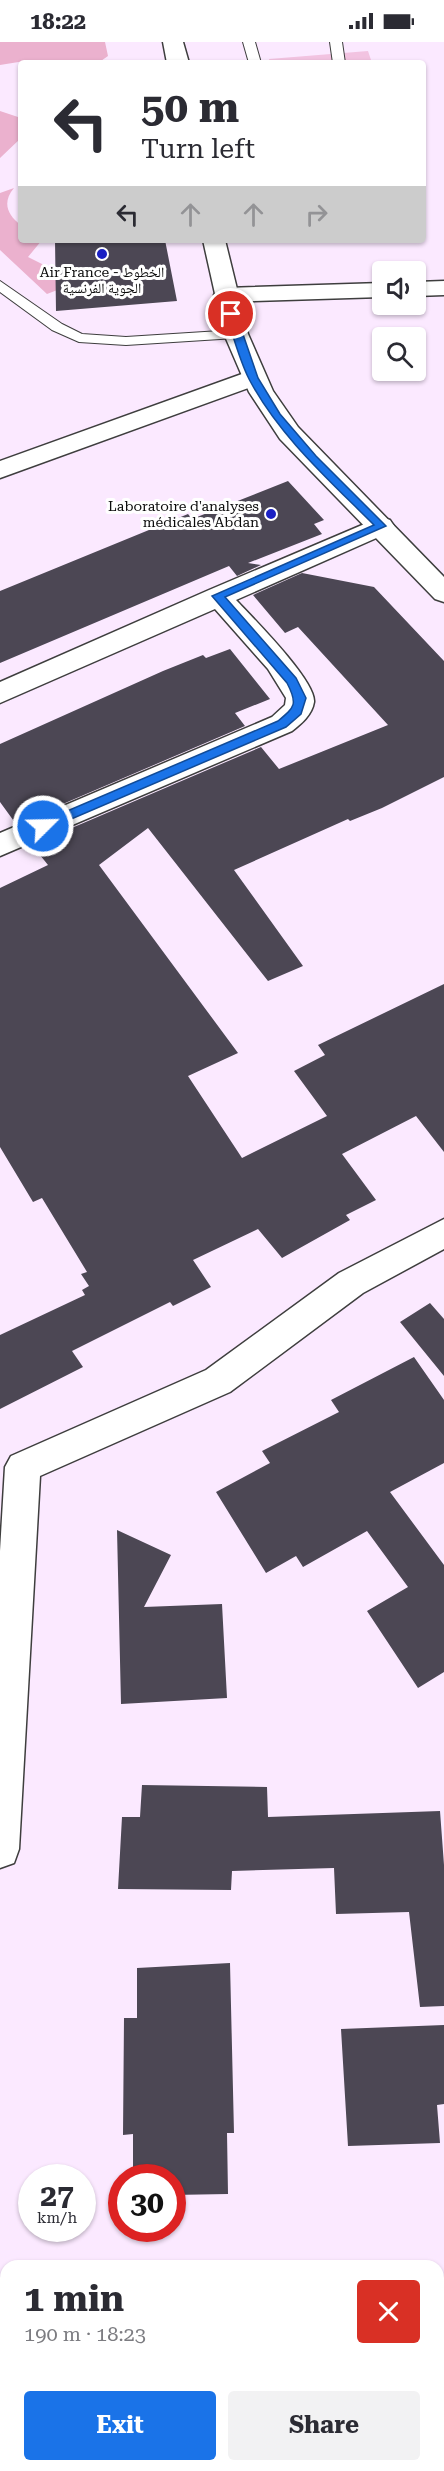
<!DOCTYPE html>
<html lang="en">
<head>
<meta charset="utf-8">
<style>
	:root { --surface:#fff; --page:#f2f2f3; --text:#2b2b33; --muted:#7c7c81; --accent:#1a73e8 }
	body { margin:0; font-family:"Roboto Serif","Noto Naskh Arabic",serif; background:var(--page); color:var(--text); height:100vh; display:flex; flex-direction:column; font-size:22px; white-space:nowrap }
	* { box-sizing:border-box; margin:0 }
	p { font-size:20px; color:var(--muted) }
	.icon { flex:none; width:33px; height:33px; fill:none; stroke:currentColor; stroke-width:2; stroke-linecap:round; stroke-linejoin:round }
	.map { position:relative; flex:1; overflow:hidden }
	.drawer { position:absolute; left:0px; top:2218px; width:444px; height:212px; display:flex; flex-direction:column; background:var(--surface); border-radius:18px 18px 0 0; box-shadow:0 2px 4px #0004 }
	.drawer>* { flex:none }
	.banner { position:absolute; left:18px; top:18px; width:408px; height:183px; border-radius:6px; box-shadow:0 2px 4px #0004; background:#fff; color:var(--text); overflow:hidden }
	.buttons { position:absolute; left:372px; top:219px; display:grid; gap:12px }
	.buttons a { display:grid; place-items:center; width:54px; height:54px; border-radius:6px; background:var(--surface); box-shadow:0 2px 4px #0004; font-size:30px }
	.speed { position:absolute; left:18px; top:2122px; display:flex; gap:12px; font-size:30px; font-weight:700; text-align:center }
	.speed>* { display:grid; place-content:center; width:78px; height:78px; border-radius:50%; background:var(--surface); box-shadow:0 2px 4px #0004; line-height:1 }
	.speed small { font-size:15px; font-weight:400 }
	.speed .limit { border:9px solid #d22; background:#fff; color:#111 }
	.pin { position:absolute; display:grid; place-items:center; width:51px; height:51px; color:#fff; margin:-26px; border:3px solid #fff; border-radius:50%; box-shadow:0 2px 6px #0007 }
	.me { position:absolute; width:66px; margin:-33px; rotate:67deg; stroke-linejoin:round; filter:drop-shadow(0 0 4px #0008) }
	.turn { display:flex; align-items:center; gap:21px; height:126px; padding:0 24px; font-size:27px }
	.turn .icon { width:78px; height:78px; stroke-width:2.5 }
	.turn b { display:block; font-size:42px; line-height:51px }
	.lanes { display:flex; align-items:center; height:57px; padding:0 24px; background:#0003; justify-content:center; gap:30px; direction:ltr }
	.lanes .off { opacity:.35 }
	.round { display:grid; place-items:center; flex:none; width:63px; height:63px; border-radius:6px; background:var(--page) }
	.summary { display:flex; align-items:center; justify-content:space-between; height:102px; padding:0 24px }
	h1 { font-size:36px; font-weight:700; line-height:45px }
	.button { display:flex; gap:12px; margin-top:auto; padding:12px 24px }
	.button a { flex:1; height:69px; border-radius:6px; background:var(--accent); color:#fff; font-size:24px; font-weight:700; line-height:69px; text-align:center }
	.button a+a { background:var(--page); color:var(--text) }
	.status { display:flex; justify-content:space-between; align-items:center; height:42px; padding:0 30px; background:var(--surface); direction:ltr }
	.status svg { height:16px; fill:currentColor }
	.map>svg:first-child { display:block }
</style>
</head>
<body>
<div class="status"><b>18:22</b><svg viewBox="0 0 49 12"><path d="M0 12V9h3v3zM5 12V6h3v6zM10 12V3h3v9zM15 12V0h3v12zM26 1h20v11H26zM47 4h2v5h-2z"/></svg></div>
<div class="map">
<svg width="444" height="2429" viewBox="0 0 444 2429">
	<rect width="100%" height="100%" fill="#fbe9ff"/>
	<!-- green -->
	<path fill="#ebb1ce" d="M0,0H105L108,14L98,21L31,18L0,23Z
		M0,69L21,76V96L0,116Z
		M14,146C2,160 7,173 21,183V198H42L28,215L78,240L47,252L0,208V151Z"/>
	<!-- pitch -->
	<path fill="#f2c3e1" d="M368,9L372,21H270L269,17Z"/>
	<!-- building -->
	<path fill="#4c4754" d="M55,198H165L177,259L56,269Z
		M288,439L324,478L314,482L322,492L248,521L261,523L237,534L229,524L0,621V549L188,472L192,477Z
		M302,531L374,545L444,619V735L382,766L350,779L348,777L234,828L303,924L268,939L148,786L99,823L238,1011L188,1034L242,1116L327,1074L294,1029L325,1013L318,1003L444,942V1110L416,1074L342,1112L376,1158L346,1173L350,1178L282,1216L258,1187L193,1218L211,1245L173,1264L170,1260L72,1309L83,1325L0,1367V1293L85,1253L82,1248L89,1244L81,1232L87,1230L42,1156L33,1160L0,1105V846L48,823L32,803L261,705L279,727L388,683L298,585L285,591L253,553Z
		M230,607L270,657L235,671L245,684L16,782L0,760V702L163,629L203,613L206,616Z
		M430,1261L444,1277V1334L400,1280Z
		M414,1315L444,1358V1421L390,1450L444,1523V1630L418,1646L367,1569L408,1545L367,1489L303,1525L296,1514L266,1531L216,1450L270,1421L262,1409L339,1370L331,1358Z
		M117,1488L171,1513L144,1565L222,1562L227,1656L121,1662Z
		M142,1743L267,1745L268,1775L440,1769L444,1823V1964L420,1965L409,1870L336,1872L334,1826L232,1829L231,1848L118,1847L122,1775H140Z
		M230,1921L234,2091H227L228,2152L172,2153V2136H133V2092L123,2093L124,1976H137V1926Z
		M444,1983V2062L437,2063L440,2101L348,2104L341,1987Z"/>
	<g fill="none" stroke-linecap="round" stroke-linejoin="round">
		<defs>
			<path id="service" d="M243,0H255L261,21H249Z
				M330,0H342L345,21H333Z
				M0,239L62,282L82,292L126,295L236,288L243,292L236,296L126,303L79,300L52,288L0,250Z"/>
			<path id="minor" d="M444,239V253L416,254V240Z
				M382,241V255L226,260L218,258L214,253L218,248L226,246Z
				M253,328L262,331L265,336L262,341L0,436V419Z
				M381,475L390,478L394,484L390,490L236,558C252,575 316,639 314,660C312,673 301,682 292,689L0,814V791L272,675L285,663L286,656L268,627L215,567L0,661V640L209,548Z
				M444,1177V1207L363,1251L230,1350L40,1434L19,1807L14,1821L0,1826V1509L5,1425L11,1414L206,1328L339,1231Z"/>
			<path id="tertiary" d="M163,0H183L189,21H167Z
				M203,198H225L248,292L273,349L298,385L444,535V560L435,557L280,397L249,350L224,292Z"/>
		</defs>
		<!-- service casing -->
		<use href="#service" stroke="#3e3e3e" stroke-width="2"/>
		<!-- minor casing -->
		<use href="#minor" stroke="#3e3e3e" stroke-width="3"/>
		<!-- tertiary casing -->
		<use href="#tertiary" stroke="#3e3e3e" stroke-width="3"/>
		<!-- service -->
		<use href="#service" fill="#fff" fill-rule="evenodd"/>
		<!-- minor -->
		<use href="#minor" fill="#fff" fill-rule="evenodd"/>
		<!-- tertiary -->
		<use href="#tertiary" fill="#fff" fill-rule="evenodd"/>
	</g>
	<!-- route -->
	<path fill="#1a73e8" stroke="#114b97" stroke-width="1.5" d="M231,269L236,272L258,336L280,372L316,414L386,484L225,555L296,636L306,656L301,672L286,685L48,787H39V781L278,679C295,665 298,662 287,641L212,554L374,483C329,438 279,394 249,337C239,317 233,293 226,272Z"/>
	<!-- markers -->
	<g fill="#1b20c3" stroke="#fff" stroke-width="2">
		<circle cx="102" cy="212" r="6"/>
		<circle cx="271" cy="472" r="6"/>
	</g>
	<g text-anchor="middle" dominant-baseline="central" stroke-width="6" stroke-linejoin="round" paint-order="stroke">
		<!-- far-poi labels -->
		<g font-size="14" fill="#0b0b0b" stroke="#fff">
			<text x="102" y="230">Air France - الخطوط<tspan x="102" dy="16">الجوية الفرنسية</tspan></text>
			<text x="259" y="464" text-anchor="end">Laboratoire d'analyses<tspan x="259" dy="16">médicales Abdan</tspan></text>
		</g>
	</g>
</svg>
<div class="buttons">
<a><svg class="icon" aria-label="sound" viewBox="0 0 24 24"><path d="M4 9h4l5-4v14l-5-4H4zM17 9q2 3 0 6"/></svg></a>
<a><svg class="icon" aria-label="search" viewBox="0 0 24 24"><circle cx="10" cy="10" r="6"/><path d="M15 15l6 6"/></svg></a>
</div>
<div class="speed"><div>27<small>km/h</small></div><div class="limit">30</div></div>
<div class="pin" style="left:231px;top:272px;background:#d93025"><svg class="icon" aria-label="arrive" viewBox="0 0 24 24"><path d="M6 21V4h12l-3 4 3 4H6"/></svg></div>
<svg class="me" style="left:43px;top:784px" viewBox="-20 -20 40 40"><circle r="17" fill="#1a73e8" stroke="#fff" stroke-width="3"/><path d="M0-11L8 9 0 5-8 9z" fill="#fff"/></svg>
<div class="banner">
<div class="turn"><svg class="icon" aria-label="left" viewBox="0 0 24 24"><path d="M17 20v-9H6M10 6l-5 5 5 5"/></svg><div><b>50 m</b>Turn left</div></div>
<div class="lanes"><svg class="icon" aria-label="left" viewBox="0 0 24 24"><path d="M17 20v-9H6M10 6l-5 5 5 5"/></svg><svg class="icon off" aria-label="ahead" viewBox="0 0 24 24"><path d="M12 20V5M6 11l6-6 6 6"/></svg><svg class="icon off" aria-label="ahead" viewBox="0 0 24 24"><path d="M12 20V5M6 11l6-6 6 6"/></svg><svg class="icon off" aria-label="right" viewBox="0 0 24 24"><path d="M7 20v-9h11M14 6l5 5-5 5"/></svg></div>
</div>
<section class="drawer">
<div class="summary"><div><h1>1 min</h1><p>190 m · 18:23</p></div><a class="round" style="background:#d93025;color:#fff"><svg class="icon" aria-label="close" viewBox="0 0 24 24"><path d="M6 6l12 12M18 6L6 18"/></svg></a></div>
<div class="button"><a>Exit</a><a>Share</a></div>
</section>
</div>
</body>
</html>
